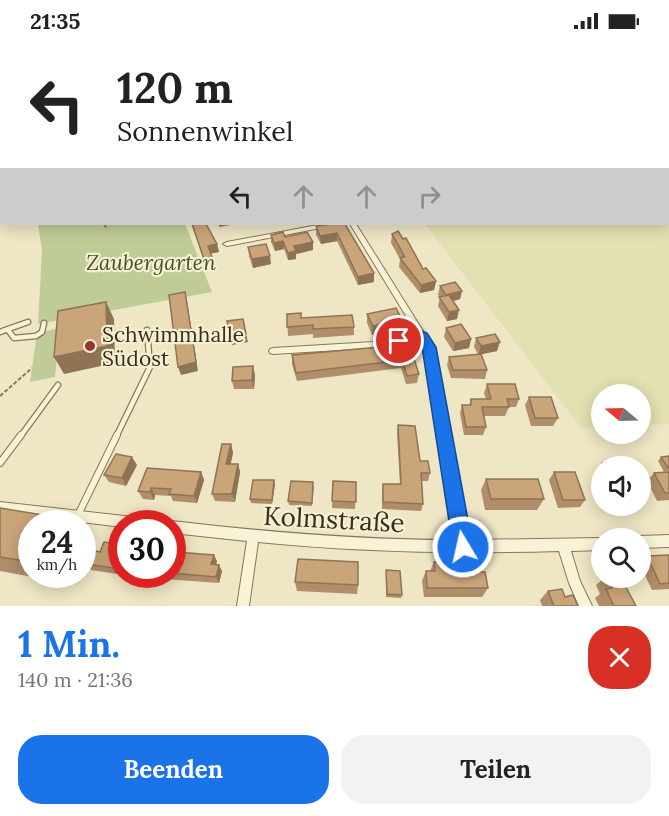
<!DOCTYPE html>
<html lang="de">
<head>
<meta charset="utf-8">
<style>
	:root { --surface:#fff; --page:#f2f2f2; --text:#222; --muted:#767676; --accent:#1a73e8 }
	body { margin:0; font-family:Lora,serif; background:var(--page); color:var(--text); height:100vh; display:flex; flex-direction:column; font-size:22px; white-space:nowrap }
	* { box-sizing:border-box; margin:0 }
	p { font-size:20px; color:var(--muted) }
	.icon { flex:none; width:33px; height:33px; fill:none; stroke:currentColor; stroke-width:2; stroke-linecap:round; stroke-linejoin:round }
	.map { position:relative; height:564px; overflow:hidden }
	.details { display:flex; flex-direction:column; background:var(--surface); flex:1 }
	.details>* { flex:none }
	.banner { position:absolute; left:0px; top:0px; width:669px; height:183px; box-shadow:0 3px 15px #0003; background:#fff; color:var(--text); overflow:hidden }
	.needle { width:39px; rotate:289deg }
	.buttons { position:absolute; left:591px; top:342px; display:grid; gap:12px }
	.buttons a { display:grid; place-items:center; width:60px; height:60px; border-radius:50%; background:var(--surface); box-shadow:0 3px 15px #0003; font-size:30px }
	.speed { position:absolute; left:18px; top:468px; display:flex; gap:12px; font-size:30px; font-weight:700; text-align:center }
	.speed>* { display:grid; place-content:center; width:78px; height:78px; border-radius:50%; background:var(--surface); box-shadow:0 3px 15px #0003; line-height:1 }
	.speed small { font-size:15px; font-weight:400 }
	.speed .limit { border:9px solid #d22; background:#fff; color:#111 }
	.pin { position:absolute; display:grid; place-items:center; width:51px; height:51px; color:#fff; margin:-26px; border:3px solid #fff; border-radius:50%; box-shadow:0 2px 6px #0007 }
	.me { position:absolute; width:66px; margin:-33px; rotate:351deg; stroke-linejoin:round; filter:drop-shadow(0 0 4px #0008) }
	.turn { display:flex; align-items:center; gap:21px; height:126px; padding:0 18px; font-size:27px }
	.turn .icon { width:78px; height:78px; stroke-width:2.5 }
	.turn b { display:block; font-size:42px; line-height:51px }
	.lanes { display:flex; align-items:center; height:57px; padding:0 18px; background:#0003; justify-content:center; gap:30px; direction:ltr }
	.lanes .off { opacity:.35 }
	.round { display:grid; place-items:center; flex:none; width:63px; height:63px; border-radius:24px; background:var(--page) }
	.head { display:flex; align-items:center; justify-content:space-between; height:102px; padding:0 18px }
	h1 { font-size:36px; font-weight:700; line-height:45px; color:var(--accent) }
	.cta { display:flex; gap:12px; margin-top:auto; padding:12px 18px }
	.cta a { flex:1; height:69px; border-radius:24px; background:var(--accent); color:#fff; font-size:24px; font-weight:700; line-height:69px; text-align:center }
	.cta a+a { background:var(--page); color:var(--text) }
	.status { display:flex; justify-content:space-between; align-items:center; height:42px; padding:0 30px; background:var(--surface); direction:ltr }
	.status svg { height:16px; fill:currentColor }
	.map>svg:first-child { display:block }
</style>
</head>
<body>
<div class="status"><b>21:35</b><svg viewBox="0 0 49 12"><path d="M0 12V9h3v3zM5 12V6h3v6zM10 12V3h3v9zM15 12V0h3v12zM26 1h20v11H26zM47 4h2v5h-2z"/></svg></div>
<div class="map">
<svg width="669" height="564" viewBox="0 0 669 564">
	<rect width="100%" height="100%" fill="#eee6c4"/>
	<!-- farmland -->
	<path fill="#e3e0b1" d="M568,0H669V382L641,383L640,352H602L601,385L582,387L425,182H668V2Z"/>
	<!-- green -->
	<path fill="#c0cc98" d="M45,0H382L40,2Z
		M38,182H185L212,250L38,282L42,209Z
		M60,286L55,335L30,340L37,291Z"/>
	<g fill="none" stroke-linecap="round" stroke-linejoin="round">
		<defs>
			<path id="lane-far2" d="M94,0L102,2
				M216,0L220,2
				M323,0L325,2"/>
			<path id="lane-far1" d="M8,288L14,296L36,294L42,290L44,281
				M0,290L28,280
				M20,395L58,343
				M116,395L150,325L147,288"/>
			<path id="lane" d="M0,421L21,393
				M78,473L117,393"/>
			<path id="street" d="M91,0H97L94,2H87Z
				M0,23H2V25H0Z
				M323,182H334L331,184L227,204L223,202L227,200Z
				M350,182H356L433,305L468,498L602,496H603H602V508L571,509L580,539L592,564H579L569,541L559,509C459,512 358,510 258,500L249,564H237L247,499L172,491V482H168L172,479C266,490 361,498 456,498L425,305L420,297L373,306L273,312L270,311L269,309L270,307L273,306L373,300L417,292Z
				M0,460L142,476L146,478L147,482H122V485L0,470Z
				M669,493V505L640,506V496H636L640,494Z"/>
			<path id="secondary" d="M0,94H2V98H0Z"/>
		</defs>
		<!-- lane-far2 casing -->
		<use href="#lane-far2" stroke="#88785b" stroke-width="4"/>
		<!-- lane-far1 casing -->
		<use href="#lane-far1" stroke="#88785b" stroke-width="7"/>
		<!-- lane casing -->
		<use href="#lane" stroke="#88785b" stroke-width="8"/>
		<!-- street casing -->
		<use href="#street" stroke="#88785b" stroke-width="2"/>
		<!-- secondary casing -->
		<use href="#secondary" stroke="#6a593e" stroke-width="2"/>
		<!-- path-far1 -->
		<path stroke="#88785b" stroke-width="1.5" stroke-dasharray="2 1.5" stroke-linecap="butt" d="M62,2L68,0
			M119,2L125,0
			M161,2L167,0
			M261,2L267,0
			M390,2L398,0"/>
		<!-- path -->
		<path stroke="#88785b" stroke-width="2" stroke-dasharray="4 2" stroke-linecap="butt" d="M104,182L107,187
			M0,354L32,326"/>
		<!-- lane-far2 -->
		<use href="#lane-far2" stroke="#f8f2d7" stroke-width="2"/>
		<!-- lane-far1 -->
		<use href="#lane-far1" stroke="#f8f2d7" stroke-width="4.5"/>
		<!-- lane -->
		<use href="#lane" stroke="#f8f2d7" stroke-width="6"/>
		<!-- street -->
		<use href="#street" fill="#f8f2d7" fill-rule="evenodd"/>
		<!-- secondary -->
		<use href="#secondary" fill="#f8f2d7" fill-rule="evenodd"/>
	</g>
	<!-- wall -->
	<path fill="#af8e69" d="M192,182L217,202L219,210L211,211L215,225L207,228Z
		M332,182L374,231V240L358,243L337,199L321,202L316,193V184Z
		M392,192L423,227L436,239L434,248L420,251L399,225L400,217L391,201Z
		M271,193L285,195L313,208L296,212V217L288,218L284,207L275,209L271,200Z
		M248,205L271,222L253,226L249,214Z
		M440,244L462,249L460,257L453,259L457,277L447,279L438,264L440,255L438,253Z
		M287,272L301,276L354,285V293L313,296V292L288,294Z
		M367,272L402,278L401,287L372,293L367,281Z
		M446,286L471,297L469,306L453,309L444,295Z
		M476,296L497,309L481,312L487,328L485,337L451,336L447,323L449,315L478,312L474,305Z
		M413,302L415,320L419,332L417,341L406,342L401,326L297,339L292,322V313Z
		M255,333L254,347H234L232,339Z
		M487,342L519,357L516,365H509L505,374H484L486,385L483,393H464L460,371L462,363H469L471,357H486L484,351Z
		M529,355L558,376L553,384H531L525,363Z
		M398,383L420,419L430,431L428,439H422L423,462L421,469L382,467V449L383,442H400L397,392Z
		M231,402L233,411L230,422H238L240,430L235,460L215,459L212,452Z
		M669,414V429L664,430L658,419L661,415Z
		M602,421L637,424H602V455L593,433Z
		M137,423L126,444L109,440L104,433Z
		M201,430L204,438L197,461L173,459L171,454L155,453L154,458L143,457L138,449Z
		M554,430L585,458L580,465L558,466L549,438Z
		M669,430V458L657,459L647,439L654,431Z
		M640,432L649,450L640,459Z
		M486,437L544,457L537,468H485L481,448Z
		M274,438L275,442L272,462L251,461L250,457Z
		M333,439L356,440L355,467L332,466Z
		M314,444L312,464L289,463L288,459Z
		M0,466L32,482V532H69L65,541L0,529Z
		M122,503V532H138L137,535L91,528L85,522L100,510Z
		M669,513V547L652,548L640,523V520L647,514Z
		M172,518L217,519L216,522L222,529L219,541L164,537L161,532H172Z
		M434,520L473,530L488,546L482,555H424L422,539L426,529H430Z
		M386,528L402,553L401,556L386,555Z
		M604,536H621L636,564H599L595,556L600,552L596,543Z
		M295,540L358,543L357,552L297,549Z
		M548,549L565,555L578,564H542L540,558Z"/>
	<!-- shaded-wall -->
	<path fill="#8e7455" d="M2,0H21L16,2H2V6H0V1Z
		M219,182H236L219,185Z
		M337,191V199L321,202L320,194Z
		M283,199L284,207L275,209L274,201Z
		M313,200V208L296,212V217L288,218V211L294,204Z
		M217,202L219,210L209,212L208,204Z
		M270,214L271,222L253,226L252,217Z
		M213,218L215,225L207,228L205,220Z
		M374,231V240L358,243V235Z
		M436,239L434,248L420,251L421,243Z
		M462,249L460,257L444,262L446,253Z
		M185,250L187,259L198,329L181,333L178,325Z
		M106,260L114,277L115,321L64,332L54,315Z
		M459,268L457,277L447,279L449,270Z
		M402,278L401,287L372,293L373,284Z
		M246,292L248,300L232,303L230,295Z
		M471,297L469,306L453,309L455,301Z
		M500,300L497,309L478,313L481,304Z
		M253,324L255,333L254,347L252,338Z
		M231,402L233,411L229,430L226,422Z
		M132,415L137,423L126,444L122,436Z
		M238,422L240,430L235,460L232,452Z
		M201,430L204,438L197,461L194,454Z
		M274,438L275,442L272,462V458Z
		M151,446L155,453L154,458L150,450Z
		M68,477L72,482H66Z
		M82,494L86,497L82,504Z
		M214,513L217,519L214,529L211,522Z
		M219,523L222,529L219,541L216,535Z
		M56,532H69L65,541Z"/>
	<!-- building -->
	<path fill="#cba57a" stroke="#8e7455" stroke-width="1.5" d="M0,125H2V133H0Z
		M192,182H206L217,202L208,204L213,218L205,220Z
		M332,182H345L374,231L358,235L337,191L320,194L316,184Z
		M398,189L403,197L406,196L423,227L426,226L436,239L421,243L400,216L405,215L392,192Z
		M283,190L285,195L307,190L313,200L294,204L296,209L288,211L283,199L274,201L271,193Z
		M266,202L270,214L252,217L248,205Z
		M455,240L462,249L446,253L440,244Z
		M185,250L196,320L178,325L169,253Z
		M449,253L459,268L449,270L439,255Z
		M106,260L107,304L54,315L58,269Z
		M396,266L402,278L373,284L367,272Z
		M301,271V276L352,273L354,285L313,287V283L287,285V272Z
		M243,277L246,292L230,295L227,279Z
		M461,282L471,297L455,301L446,286Z
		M495,292L500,300L481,304L476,296Z
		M413,302L417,311L414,317L419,332L407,334L402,318L296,331L292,313Z
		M481,312L487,328H453L449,315Z
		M253,324L252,338L232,339L233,325Z
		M487,342H515L519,357H507L509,365H482L486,385H466L462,363H471V357H491Z
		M529,355H551L558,376H535Z
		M398,383L415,384L420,419H428L430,431H421L423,462L383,460V442H401Z
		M222,402H231L226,422H238L232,452H212Z
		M116,412L132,415L122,436L104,433Z
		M669,414V426H668L661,415Z
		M602,421H636L637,424H603Z
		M147,426L201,430L194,454L169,452L171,447L151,446L150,450L138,449Z
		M554,430H575L585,458H563Z
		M669,430V451H665L654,431Z
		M640,432L649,450H640Z
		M486,437H538L544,457H491Z
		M253,438H274L272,458L250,457Z
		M291,439L313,440L312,461L288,459Z
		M333,439L356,440V460L332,459Z
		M0,466L68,477L66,482H32V520L0,515Z
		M104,500L122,503V527L85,522L91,508L100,510Z
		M175,510L214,513L211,522L219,523L216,535L172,531V518Z
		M669,513V541L660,542L647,514Z
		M298,517L358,520V543L295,540Z
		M434,520H471L473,530H485L488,546H427L426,529H435Z
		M386,528L400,529L402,553L387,552Z
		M607,536H621L636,564H614L606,547L612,546Z
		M562,547L565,555L573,553L578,564H554L548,549Z"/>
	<!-- route -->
	<path fill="#1a73e8" stroke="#114b97" stroke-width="1.5" d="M422,289L427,291L436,305L473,505L470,512L463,515L456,512L453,505L422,305L418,300L399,304L392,299L394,295Z"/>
	<!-- markers -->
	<circle fill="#96362b" stroke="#f5efd3" stroke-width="2" cx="90" cy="304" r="6"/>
	<g text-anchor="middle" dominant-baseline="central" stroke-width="4.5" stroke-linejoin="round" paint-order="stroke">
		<!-- park labels -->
		<g font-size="21" font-style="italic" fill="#435425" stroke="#f5efd3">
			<text x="151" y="220">Zaubergarten</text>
		</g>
		<!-- poi labels -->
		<g font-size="21" fill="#382e1e" stroke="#f5efd3" text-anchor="start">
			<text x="102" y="292">Schwimmhalle<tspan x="102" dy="24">Südost</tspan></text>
		</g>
		<!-- near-street labels -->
		<g font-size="26" fill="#382e1e" stroke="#f5efd3">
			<text transform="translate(334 477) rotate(3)">Kolmstraße</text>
		</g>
	</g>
</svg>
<div class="buttons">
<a><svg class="needle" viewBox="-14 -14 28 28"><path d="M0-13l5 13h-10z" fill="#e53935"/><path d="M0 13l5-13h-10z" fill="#767676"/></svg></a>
<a><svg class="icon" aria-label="sound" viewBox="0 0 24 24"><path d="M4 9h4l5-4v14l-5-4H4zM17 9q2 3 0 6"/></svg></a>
<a><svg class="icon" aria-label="search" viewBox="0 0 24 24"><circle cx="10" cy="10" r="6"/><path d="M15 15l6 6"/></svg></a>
</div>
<div class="speed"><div>24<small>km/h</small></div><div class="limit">30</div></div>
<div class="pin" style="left:399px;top:299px;background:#d93025"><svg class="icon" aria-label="arrive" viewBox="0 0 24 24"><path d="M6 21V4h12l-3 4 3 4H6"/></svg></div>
<svg class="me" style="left:463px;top:505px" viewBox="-20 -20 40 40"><circle r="17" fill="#1a73e8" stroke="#fff" stroke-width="3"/><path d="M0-11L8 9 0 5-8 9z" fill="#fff"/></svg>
<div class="banner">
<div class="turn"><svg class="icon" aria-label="left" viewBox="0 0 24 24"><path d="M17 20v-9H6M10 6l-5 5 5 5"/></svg><div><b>120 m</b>Sonnenwinkel</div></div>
<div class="lanes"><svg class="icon" aria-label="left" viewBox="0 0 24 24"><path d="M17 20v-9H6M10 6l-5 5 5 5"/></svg><svg class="icon off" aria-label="ahead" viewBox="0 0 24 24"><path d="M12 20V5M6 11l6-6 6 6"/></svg><svg class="icon off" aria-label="ahead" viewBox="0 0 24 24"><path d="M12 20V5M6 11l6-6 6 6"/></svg><svg class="icon off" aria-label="right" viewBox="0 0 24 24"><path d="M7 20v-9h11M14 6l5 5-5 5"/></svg></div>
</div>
</div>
<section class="details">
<div class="head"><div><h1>1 Min.</h1><p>140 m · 21:36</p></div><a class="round" style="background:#d93025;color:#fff"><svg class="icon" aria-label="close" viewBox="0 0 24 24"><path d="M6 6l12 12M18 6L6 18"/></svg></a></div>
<div class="cta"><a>Beenden</a><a>Teilen</a></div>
</section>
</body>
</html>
